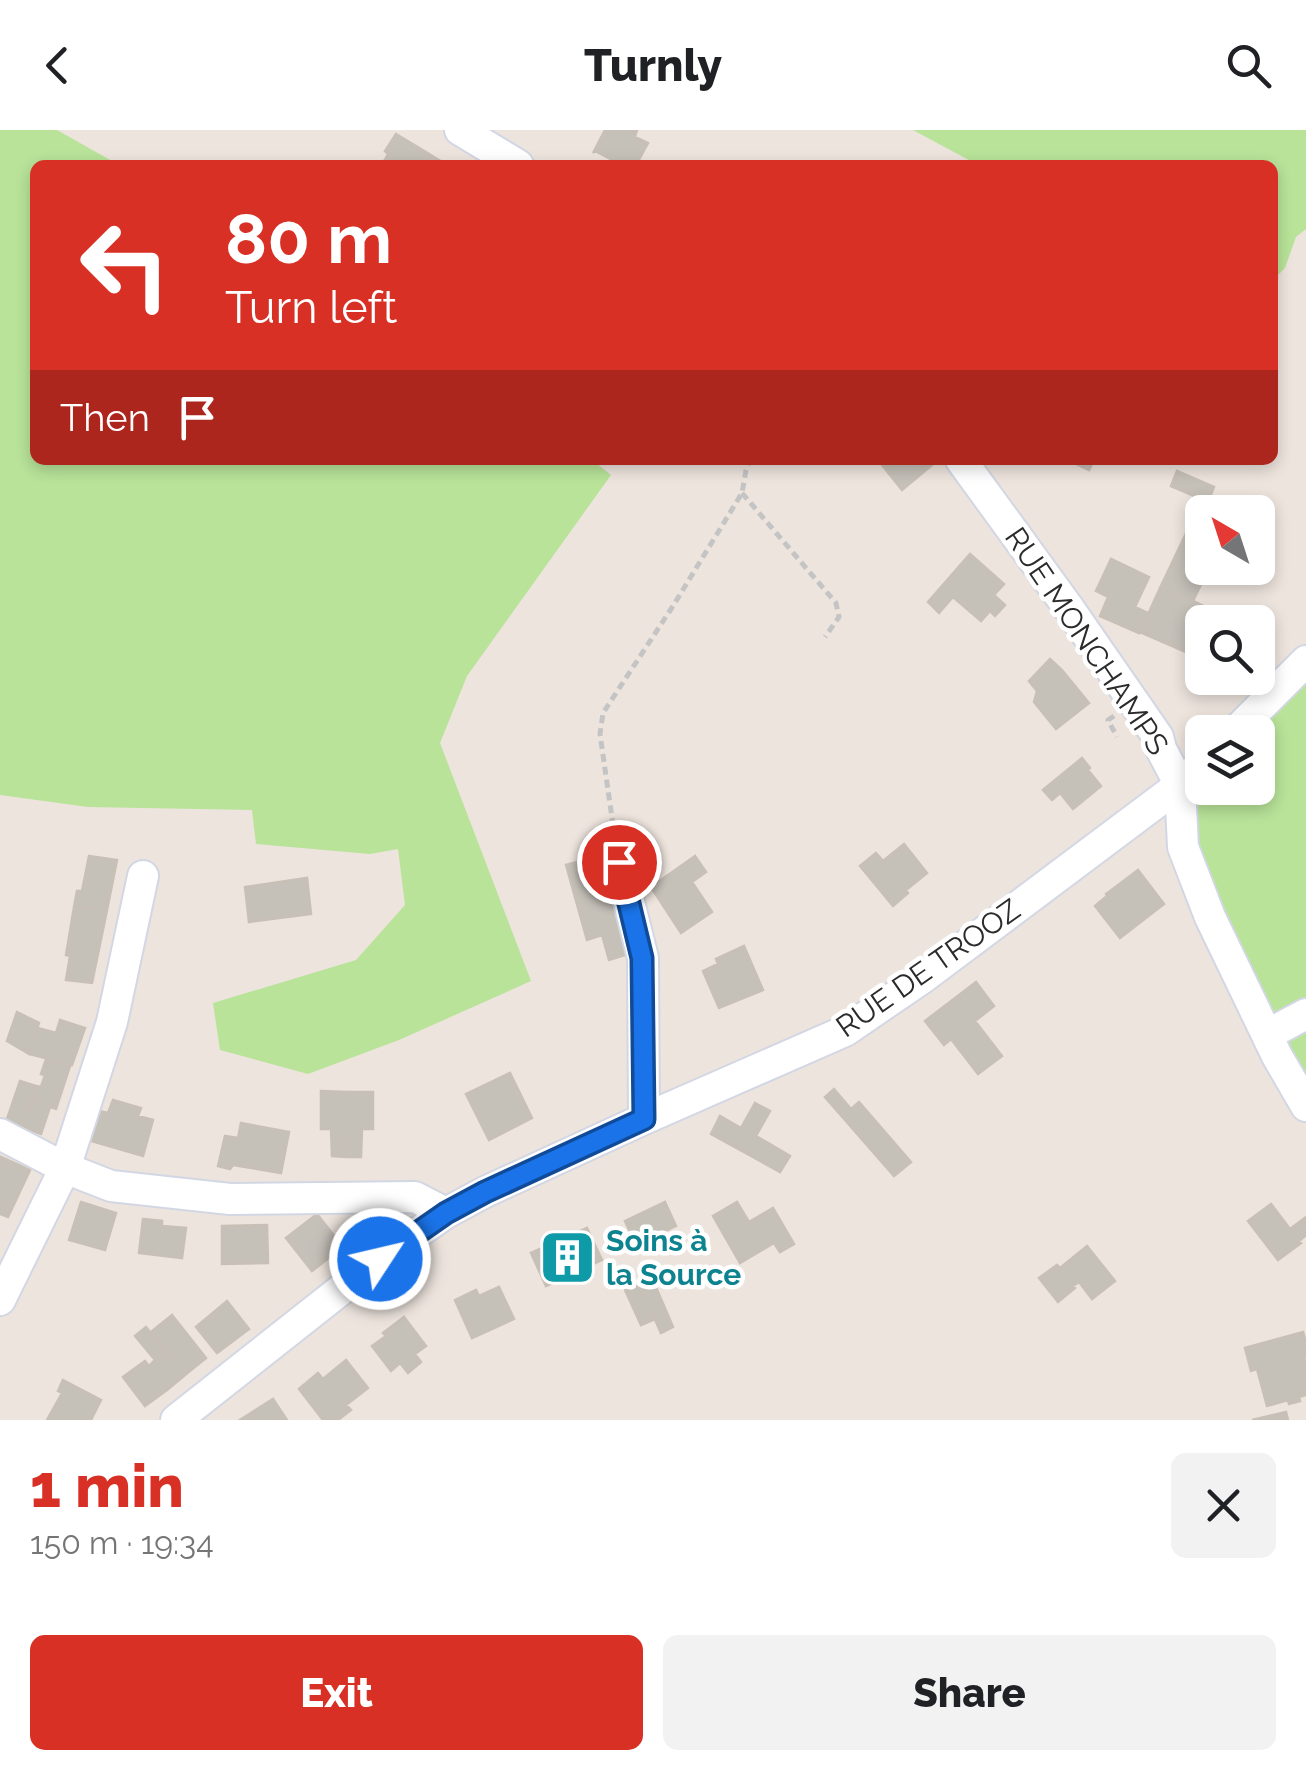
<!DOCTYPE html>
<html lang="en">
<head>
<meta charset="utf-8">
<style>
	:root { --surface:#fff; --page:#f2f2f2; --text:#202124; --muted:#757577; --accent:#d93025 }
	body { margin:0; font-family:Raleway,sans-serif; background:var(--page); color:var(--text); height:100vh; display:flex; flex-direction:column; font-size:38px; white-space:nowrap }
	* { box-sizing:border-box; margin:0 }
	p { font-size:32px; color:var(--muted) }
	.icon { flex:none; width:55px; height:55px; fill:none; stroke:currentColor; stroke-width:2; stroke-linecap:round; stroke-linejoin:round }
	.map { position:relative; height:1290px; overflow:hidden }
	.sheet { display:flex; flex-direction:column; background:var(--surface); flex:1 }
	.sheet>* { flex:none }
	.top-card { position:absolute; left:30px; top:30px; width:1248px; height:305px; border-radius:15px; box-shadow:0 5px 15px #0003; background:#d93025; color:#fff; overflow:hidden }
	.needle { width:65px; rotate:321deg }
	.tools { position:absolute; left:1185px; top:365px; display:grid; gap:20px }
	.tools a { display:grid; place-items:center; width:90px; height:90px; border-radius:15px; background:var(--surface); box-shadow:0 5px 15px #0003; font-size:50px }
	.pin { position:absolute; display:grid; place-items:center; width:85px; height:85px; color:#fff; margin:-42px; border:5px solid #fff; border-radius:50%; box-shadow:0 2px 10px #0007 }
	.me { position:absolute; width:110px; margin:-55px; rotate:55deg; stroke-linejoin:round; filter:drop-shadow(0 0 8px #0008) }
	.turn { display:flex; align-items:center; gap:35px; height:210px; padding:0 30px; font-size:45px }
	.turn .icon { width:130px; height:130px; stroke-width:2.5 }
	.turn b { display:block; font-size:70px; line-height:85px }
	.then { display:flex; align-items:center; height:95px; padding:0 30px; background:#0003; gap:20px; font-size:38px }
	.round { display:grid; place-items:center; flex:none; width:105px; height:105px; border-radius:15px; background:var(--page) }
	.head { display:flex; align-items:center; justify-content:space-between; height:170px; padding:0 30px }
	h1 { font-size:60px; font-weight:800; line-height:75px; color:var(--accent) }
	.action { display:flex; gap:20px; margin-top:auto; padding:20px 30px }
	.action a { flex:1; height:115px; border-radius:15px; background:var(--accent); color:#fff; font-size:40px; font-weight:800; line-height:115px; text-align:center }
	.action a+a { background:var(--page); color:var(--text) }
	header { display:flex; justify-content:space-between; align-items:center; height:130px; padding:0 30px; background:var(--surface); font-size:45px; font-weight:800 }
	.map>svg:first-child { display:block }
</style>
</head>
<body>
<header><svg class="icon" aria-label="back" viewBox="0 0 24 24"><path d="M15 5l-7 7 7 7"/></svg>Turnly<svg class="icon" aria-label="search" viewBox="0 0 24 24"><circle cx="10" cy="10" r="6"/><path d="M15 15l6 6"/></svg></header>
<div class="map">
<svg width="1306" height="1290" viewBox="0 0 1306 1290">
	<rect width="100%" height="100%" fill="#ede4dd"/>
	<!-- green -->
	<path fill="#b8e399" d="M0,0H57L119,35H35V330H592L611,345L467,546L440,613L531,851L399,910L308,944L220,920L213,873L356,830L405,775L398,719L370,724L256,714L252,680L88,677L0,665Z
		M913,0H1306V99L1296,107L1285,138L1273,150L1272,35H978Z
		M1306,554V954L1214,768L1179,671L1202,650V658H1258V602H1256Z"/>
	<!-- building -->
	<path fill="#c5c0b8" stroke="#c8c0b6" stroke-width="2.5" d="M605,0H637L635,7L648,13L636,35H622L595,21L593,23Z
		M396,4L429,24L422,35H382L388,24L385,21Z
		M429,24L447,35H422Z
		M878,330H936L937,331L902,360Z
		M1068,330H1094L1089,340Z
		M1177,341L1214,357L1208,372L1171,356Z
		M1201,372L1231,382H1202V438H1209L1193,471L1160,458Z
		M970,424L1004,454L994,465L1005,475L995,486L990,481L981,491L953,467L939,483L928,472Z
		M1111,429L1149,447L1135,477L1148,483L1139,503L1100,486L1108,467L1096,461Z
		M1160,458L1193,471L1237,492H1202V529L1140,502Z
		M1050,529L1062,540L1089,573L1056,599L1034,572L1037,561L1029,551Z
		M1082,628L1090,638L1088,640L1101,656L1073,679L1060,663L1052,670L1043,660Z
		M904,714L927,743L906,760L908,763L893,776L860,736L876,723L883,731Z
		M604,725L632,823L609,830L602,805L587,810L566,735Z
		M89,726L117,730L107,780L74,777L77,761H82Z
		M695,726L706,742L692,752L712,782L681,803L651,757Z
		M1138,740L1164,774L1120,808L1095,776L1107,766L1106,764Z
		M307,748L311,784L249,792L245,757Z
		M74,777L107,780L92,853L66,850L70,826L66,825Z
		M744,816L763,860L719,878L703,841L718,834L716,829Z
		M976,852L994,876L975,891L1002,926L978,944L951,909L944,915L925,891Z
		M17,882L39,893L29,924L7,911Z
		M60,890L85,898L72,935L29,924L38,898L56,903Z
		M46,929L70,936L56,979L30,970L36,956L41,957L45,945L41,944Z
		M510,943L532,988L489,1010L466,964Z
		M20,951L36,956L22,997L6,992Z
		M834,959L851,979L859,972L911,1032L894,1046L825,967Z
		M321,961L347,962L346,1027L332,1026L331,999H321Z
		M347,962H373V999H362L361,1027H346Z
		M30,970L50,977L41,1004L22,997Z
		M113,970L141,978L138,986L153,990L143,1026L91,1011L99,981L108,983Z
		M755,973L770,981L756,1006L790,1026L780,1042L711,1004L720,986L741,998Z
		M241,993L289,1002L281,1043L233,1035L230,1039L218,1036L225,1006L238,1008Z
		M1,1027L30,1040L8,1087L0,1084Z
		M81,1072L116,1083L105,1120L69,1110Z
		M665,1072L676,1096L636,1115L625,1091Z
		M737,1072L749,1092L773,1078L794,1114L780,1122L774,1113L740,1133L713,1086Z
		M1271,1074L1290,1099L1306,1087V1105L1299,1111L1301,1113L1278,1130L1248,1091Z
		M317,1084L343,1117L312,1141L286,1108Z
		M143,1089L162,1091V1096L186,1098L182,1128L139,1123Z
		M267,1095L268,1133L222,1134V1096Z
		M587,1098L602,1130L546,1156L531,1123Z
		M1087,1116L1115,1151L1092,1169L1079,1152L1073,1156L1075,1158L1058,1172L1039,1148L1057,1135L1060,1138Z
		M652,1148L673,1197L661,1203L639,1154Z
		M639,1154L655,1189L641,1195L625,1160Z
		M499,1157L514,1189L472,1208L455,1170L476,1160L479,1166Z
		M227,1171L249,1199L217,1223L196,1197Z
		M172,1185L206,1228L185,1245L151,1202Z
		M404,1187L426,1216L415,1224L421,1232L408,1243L400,1233L391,1241L372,1216L386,1206L383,1203Z
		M146,1197L185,1245L167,1260L149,1236L155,1230L135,1206Z
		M1303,1202L1306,1212V1226L1304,1227L1306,1236V1265L1299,1267L1300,1271L1289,1274L1288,1270L1267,1276L1257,1239L1251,1241L1245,1218Z
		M346,1230L368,1258L346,1275L351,1280L338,1290H323L299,1259L318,1243L323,1249Z
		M145,1231L167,1260L145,1276L123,1247Z
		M63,1250L101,1270L91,1290H47L62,1263L58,1261Z
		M273,1269L287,1290H240Z
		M1286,1282L1288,1290H1252Z"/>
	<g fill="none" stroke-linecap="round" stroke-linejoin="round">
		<defs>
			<path id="minor" d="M460,0L518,35
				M961,330L1068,477L1158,607L1161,619L1180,655L1183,717L1210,787L1277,926L1306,976
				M1235,602L1306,531
				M619,732L643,828L644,989
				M1267,905L1306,884
				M0,1004L65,1038L111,1056L230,1069L415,1067L446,1083
				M0,1170L65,1038L112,892L143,746
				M176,1290L380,1129L446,1083L485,1062L644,989L845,901L924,847L1180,655L1202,633"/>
		</defs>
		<!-- minor casing -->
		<use href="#minor" stroke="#d2d7e3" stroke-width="34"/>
		<!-- path -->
		<path stroke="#c4c4c4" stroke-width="5" stroke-dasharray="8 5" stroke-linecap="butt" d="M742,363L836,473L839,487L825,507
			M1114,586L1108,590L1117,607
			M615,709L600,604L603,583L673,476L742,363L746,340L750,330"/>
		<!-- minor -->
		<use href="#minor" stroke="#fff" stroke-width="30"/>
	</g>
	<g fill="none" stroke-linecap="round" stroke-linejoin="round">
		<defs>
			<path id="route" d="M380,1129L446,1083L485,1062L644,989L642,828L619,732"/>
		</defs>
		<!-- route casing -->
		<use href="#route" stroke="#114b97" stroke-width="25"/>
		<!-- route -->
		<use href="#route" stroke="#1a73e8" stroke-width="18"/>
	</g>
	<!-- icons -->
	<defs>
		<symbol id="building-square" viewBox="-11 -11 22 22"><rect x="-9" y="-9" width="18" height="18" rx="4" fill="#0f9aa8" stroke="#fff"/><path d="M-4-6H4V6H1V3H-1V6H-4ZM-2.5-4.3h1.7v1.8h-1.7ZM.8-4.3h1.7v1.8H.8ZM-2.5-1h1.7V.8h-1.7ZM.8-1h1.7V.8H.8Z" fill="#fff"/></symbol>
	</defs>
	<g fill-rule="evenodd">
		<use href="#building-square" x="536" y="1096" width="63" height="63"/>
	</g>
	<g text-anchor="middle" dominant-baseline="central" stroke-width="9" stroke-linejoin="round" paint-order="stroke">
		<!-- street labels -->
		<g font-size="30" fill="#2b2b2b" stroke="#fff">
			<text transform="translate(1087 511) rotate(56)">RUE MONCHAMPS</text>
			<text transform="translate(928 838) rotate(-35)">RUE DE TROOZ</text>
		</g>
		<!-- culture labels -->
		<g font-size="30" font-weight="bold" fill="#0d838f" stroke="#fff" text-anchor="start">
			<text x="606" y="1110">Soins à<tspan x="606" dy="34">la Source</tspan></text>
		</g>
	</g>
</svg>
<div class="tools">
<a><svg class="needle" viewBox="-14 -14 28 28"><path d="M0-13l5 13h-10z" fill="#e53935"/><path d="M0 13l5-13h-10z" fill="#757577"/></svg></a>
<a><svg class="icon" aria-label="search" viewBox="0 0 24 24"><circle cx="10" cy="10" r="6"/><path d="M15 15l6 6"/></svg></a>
<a><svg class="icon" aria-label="layers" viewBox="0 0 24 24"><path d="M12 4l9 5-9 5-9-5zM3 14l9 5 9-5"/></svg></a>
</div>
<div class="pin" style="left:619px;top:732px;background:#d93025"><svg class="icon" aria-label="arrive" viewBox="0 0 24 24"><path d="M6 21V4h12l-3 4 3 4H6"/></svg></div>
<svg class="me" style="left:380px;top:1129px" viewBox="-20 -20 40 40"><circle r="17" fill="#1a73e8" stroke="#fff" stroke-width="3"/><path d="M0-11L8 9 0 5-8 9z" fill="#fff"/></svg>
<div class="top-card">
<div class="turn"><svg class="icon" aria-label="left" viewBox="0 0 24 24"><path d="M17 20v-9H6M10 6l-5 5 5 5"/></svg><div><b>80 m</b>Turn left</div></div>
<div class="then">Then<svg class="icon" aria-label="arrive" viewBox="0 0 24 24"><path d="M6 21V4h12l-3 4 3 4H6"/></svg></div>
</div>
</div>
<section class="sheet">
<div class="head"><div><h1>1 min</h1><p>150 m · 19:34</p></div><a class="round"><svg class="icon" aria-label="close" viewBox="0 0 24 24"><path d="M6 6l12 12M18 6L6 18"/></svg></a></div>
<div class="action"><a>Exit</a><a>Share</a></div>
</section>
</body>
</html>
